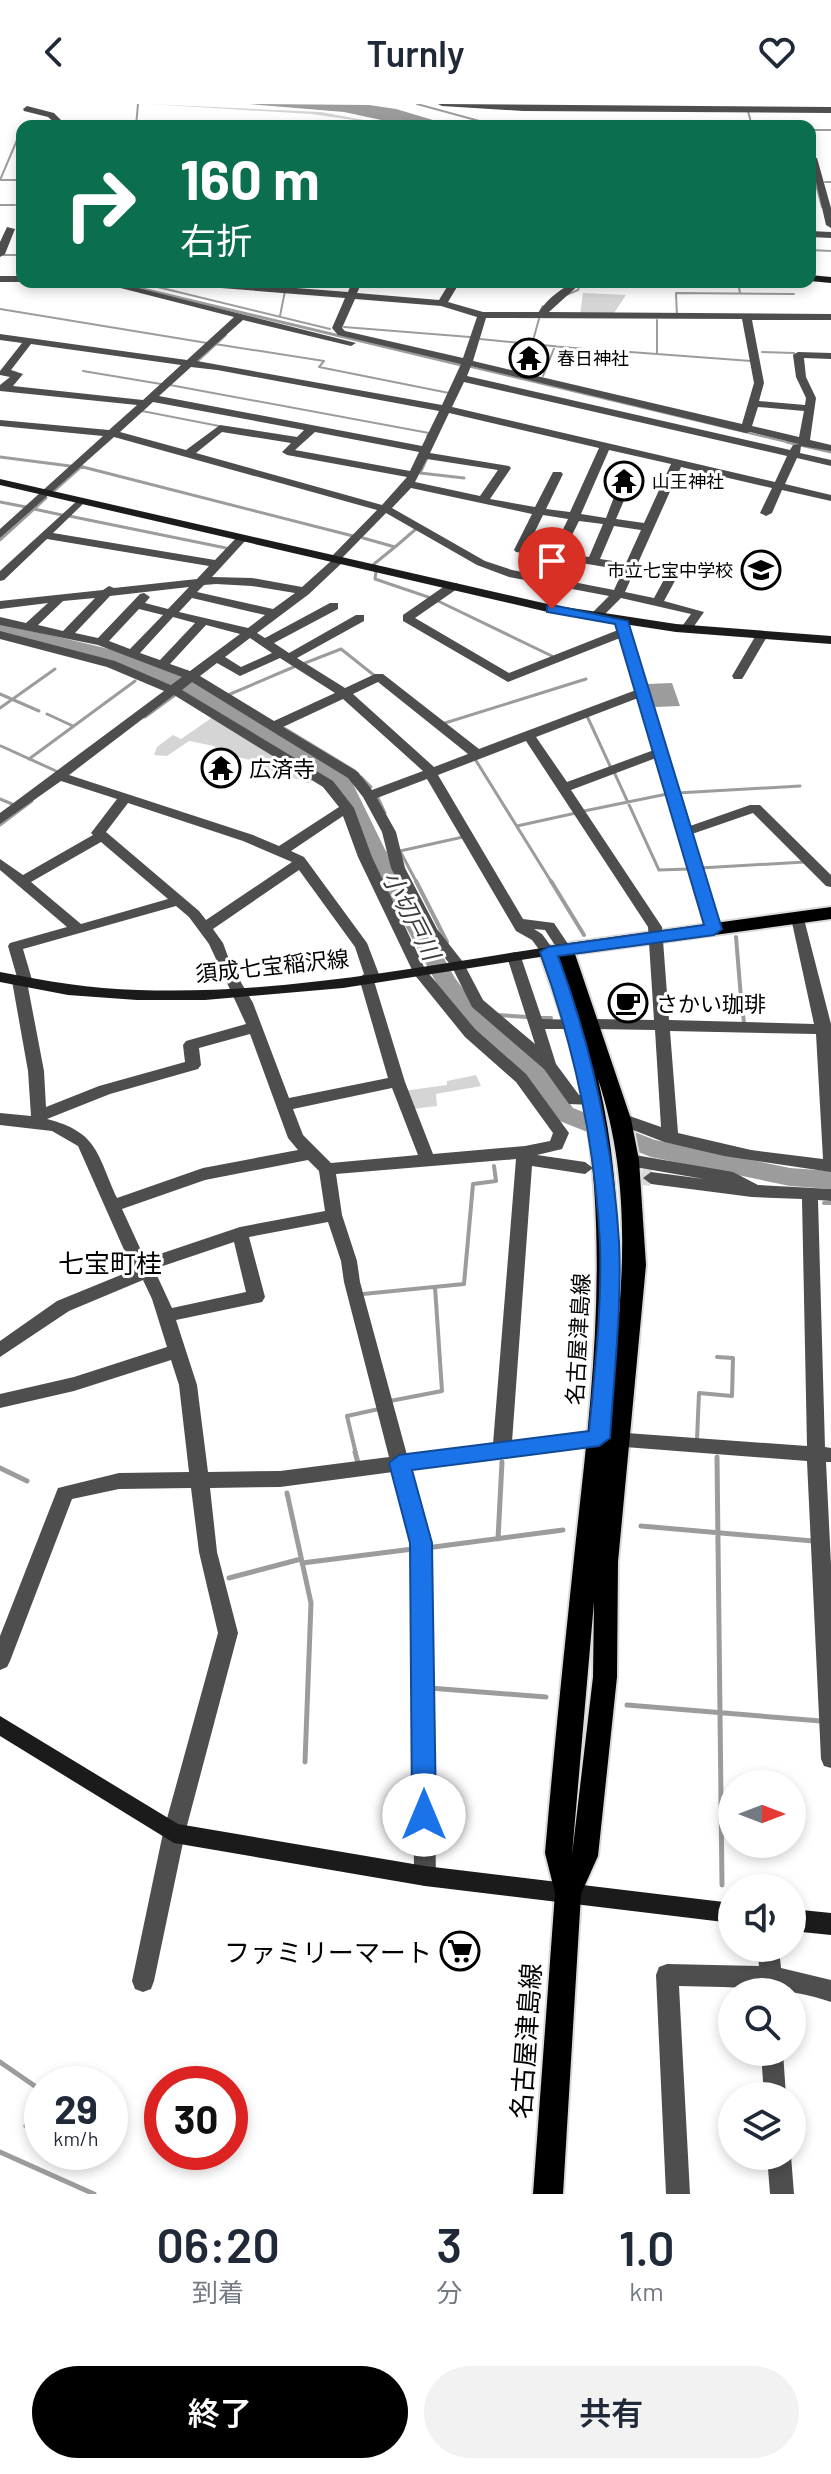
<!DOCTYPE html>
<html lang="ja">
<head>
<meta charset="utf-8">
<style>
	:root { --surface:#fff; --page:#f2f2f3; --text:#1f2937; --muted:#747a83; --accent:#000 }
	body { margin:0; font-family:Barlow,"Noto Sans JP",sans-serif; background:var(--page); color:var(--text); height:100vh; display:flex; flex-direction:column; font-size:30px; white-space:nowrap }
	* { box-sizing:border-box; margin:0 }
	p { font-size:26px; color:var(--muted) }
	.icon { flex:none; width:44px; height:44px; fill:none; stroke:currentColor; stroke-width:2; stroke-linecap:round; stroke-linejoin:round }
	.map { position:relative; height:2090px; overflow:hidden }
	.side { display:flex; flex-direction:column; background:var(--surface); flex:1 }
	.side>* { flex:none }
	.top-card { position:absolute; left:16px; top:16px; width:800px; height:168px; border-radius:16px; box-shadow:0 4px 12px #0003; background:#0b6e4f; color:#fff; overflow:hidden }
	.needle { width:52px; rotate:90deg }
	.tools { position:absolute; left:718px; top:1666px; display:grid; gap:16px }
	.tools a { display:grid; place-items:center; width:88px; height:88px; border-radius:50%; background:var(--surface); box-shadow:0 4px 12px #0003; font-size:40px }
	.speed { position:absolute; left:24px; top:1962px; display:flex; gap:16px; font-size:40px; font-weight:700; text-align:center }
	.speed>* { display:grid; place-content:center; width:104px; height:104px; border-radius:50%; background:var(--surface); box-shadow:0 4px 12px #0003; line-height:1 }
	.speed small { font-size:20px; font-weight:400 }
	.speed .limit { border:12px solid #d22; background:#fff; color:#111 }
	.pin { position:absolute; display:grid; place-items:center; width:68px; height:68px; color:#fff; margin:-82px -34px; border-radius:50% 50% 50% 0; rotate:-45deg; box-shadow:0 0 8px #0007 }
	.pin .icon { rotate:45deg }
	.me { position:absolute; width:88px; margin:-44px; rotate:0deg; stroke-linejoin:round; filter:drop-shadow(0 0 6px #0008) }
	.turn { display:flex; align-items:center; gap:28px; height:168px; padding:0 32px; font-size:36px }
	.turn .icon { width:104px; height:104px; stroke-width:2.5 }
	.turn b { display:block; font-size:56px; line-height:68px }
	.eta { display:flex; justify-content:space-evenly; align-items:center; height:136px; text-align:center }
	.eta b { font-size:48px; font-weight:600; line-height:56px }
	.cta { display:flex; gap:16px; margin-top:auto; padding:16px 32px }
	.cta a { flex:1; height:92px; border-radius:48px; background:var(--accent); color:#fff; font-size:32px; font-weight:600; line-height:92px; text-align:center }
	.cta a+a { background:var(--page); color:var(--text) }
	header { display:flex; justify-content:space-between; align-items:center; height:104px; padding:0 32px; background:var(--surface); font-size:36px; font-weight:600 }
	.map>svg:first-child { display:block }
</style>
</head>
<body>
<header><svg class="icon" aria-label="back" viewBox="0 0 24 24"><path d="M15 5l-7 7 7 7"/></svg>Turnly<svg class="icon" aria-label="heart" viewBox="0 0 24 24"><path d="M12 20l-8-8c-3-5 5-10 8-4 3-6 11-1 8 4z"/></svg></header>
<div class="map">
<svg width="831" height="2090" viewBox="0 0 831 2090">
	<rect width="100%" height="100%" fill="#fff"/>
	<!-- green -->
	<path fill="#d5d5d5" d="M148,0L321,8L396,22L311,10Z
		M583,189L626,191L612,212L580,211Z
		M213,613L317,674L308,679L256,661L254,657L218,648L214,642L189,637L167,652L154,651L157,643L173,631L181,635Z
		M476,971L481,982L436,990L437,1002L412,1005L403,987L447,981V977Z"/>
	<!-- water -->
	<path fill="#9c9c9c" d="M249,0L369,1L396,5L453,22H409L344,8Z
		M108,178H120L464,260L463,263Z
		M672,579L680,602L655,603L647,580Z"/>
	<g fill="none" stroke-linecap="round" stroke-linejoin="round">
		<!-- stream-far3 -->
		<path stroke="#9c9c9c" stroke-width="2" d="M417,0L483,18L521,19
			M748,7L752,22
			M526,20L725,22
			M136,22L138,0
			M810,26H831
			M20,29L0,76H22
			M810,58L822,103
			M825,78H831
			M0,101H15
			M810,146L831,147
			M3,151H22
			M137,178L330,225
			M738,178L740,189
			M566,191L578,186L581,178
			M0,205L207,239
			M538,211L543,202
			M280,212L285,187
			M677,212L676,189L794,190
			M657,216V250
			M344,223L470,233
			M480,235L584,245
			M215,240L324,257L319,263L449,289
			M532,240L539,215
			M630,248L751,257
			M762,248L794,249L795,253
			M198,257L226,231
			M467,262L795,340
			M83,267L161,280
			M543,272L555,242
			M170,281L429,329L427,332
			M142,307L219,322"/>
		<!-- stream-far2 -->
		<path stroke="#9c9c9c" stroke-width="3" d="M787,338L831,348
			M0,353L70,362
			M427,354L420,369L464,374
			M79,362L353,432
			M55,386L82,362
			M0,398L26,403
			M34,405L62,411
			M69,412L226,444
			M363,434L395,443L374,460
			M0,436L46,394
			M395,443L416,425
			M376,468L375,475L431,494
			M438,497L554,553
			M305,559L341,545L375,572
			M0,590L39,607
			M228,591L296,562
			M215,599L219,596
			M0,604L55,565
			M47,610L73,622
			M587,612L611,664
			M145,613L175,591
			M445,619L586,575
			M284,624L355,667
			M1,642L56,667
			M29,655L135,577
			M475,655L552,779
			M615,670L659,766L689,765
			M361,673L371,683
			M677,689L800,682
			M378,694L385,709
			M0,695L12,700
			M584,707L667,690
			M0,721L32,697
			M517,722L576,709
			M400,747L417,779
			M400,747L463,733
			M379,750L386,749
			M700,764L805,758"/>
		<!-- stream-far1 -->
		<path stroke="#9c9c9c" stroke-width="4" d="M416,777L447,838
			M551,777L584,831
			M736,833L741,894
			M742,901L744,919
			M497,911L527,913
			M539,914H551
			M476,918L487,916
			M824,1099H831
			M363,1190L464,1180L473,1080L496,1077L494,1062
			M390,1297L442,1287L435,1183
			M697,1335L699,1289L732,1292L733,1254L717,1253
			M356,1350L347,1312L379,1305"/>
		<!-- stream -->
		<path stroke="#9c9c9c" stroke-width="5" d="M355,1348L358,1359
			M717,1353L722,1781
			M0,1364L27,1377
			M287,1389L311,1499L305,1658
			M641,1422L813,1437
			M498,1435L502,1358
			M426,1444L563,1426
			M302,1459L413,1445
			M229,1474L301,1455
			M429,1584L546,1593
			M627,1601L821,1617
			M0,1958L42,1987
			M26,2022L42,2001
			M0,2048L94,2090"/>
		<!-- river -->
		<path fill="#9c9c9c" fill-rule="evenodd" d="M0,519L126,549L185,573L350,674L397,770L455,874L484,913L540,958L573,1004L655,1036L790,1064L831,1067V1085L790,1082L651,1053L557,1016L524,970L468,923L438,882L377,770L335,681L171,581L113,557L0,529Z"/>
		<!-- street-tunnel -->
		<path stroke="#d9d9d9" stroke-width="16" stroke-dasharray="16 8" stroke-linecap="butt" d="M594,1066L651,1074"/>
		<defs>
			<path id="primary" d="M831,803V815L575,850L631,1015L639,1056L646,1161L618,1458L617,1573L598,1752L581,1790L563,2090H533L555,1789L545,1749C554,1644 565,1539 576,1435C592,1294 608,1152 586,1011C577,955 558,901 539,848L548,842ZM598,975C628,1066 625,1151 616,1245C621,1155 619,1063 598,975ZM594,1498L593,1573L572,1751Z"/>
		</defs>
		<!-- primary casing -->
		<use href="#primary" stroke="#dbdbdb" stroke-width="4"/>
		<!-- street -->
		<path fill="#4e4e4e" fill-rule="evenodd" d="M438,0L831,3V9L523,7L442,2Z
			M27,2L54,9L67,22H58L48,13L24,7L23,5Z
			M810,52L817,54L831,104V124L826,121Z
			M7,123L15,125L5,150L0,153V138Z
			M810,127L831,128V134L810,133Z
			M0,172H22V178H0Z
			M97,178H114L356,239L351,242L243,216L197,257L442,301L461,260L338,231L332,224L345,194L183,181L178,178H219L348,188L352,178H362L357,189L439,196L450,178H460L448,198L483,208H539C547,195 567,178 582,178L549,208L831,210V216H752L764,279L759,297L805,301L806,294L796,273L793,251L798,248L831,249V255L804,254L806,273L816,294L810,336L831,341V347L801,342L800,349L831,356V362L797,354L785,380L831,391V397L782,386L772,409L766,412L760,409L772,384L681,363L625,488L654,494L667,470H675L677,473L664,497L704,508L690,528H682L680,525L691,510L621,494L599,516H591V510L609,492L509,473L477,461L386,409L343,453V458L309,490L257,529L265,534L330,499H338V505L274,539L289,549L356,511H364V517L297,554L345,584L375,570H383L479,645L636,586L620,534L508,578L403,517V511L449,479H457V485L415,514L509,569L618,526V516H626L690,722L750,701H760L831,771V783L826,782L753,709L692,730L721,825L719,828H709L656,654L571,686L662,823L669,916L814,920L791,814L798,809L803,811L831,920V1068L724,1052L664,1038L615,1019L613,1015L615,1011L621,1009L661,1023L655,926L592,925L584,920L592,915L654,916L648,823L526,637L438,671L523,815L554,819L572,846L570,849H560L545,826L534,825L542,830L555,848L553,851H543L532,836L516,827L427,675L377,694L396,728L405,764L437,825L463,858L483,896L535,940L507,853L514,848L521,853L542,915L580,916L583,920L575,925H545L556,960L579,991L599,992L601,996L593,1001L569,1000L544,965L472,903L452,863L424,827L391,764L382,728L363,693L348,674L192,578L182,586L333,677L354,704L372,753L425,865L475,925L526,970L569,1029L562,1045L537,1051L585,1058L593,1064L585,1070L532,1062L512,1338L599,1327L807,1342L802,1095L752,1093L651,1080L643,1074L651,1068L704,1075L629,1062L621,1056L629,1050L733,1068L758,1081L831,1085V1097L818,1096L825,1343L831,1344V1358H826L831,1461V1664L824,1662L821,1655L807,1357L599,1341L411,1366L430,1439L436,1772L433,1779L425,1782L417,1779L414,1772L412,1439L393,1368L280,1383L210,1384L217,1448L238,1529L185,1729L154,1877L151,1885L143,1888L135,1885L132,1877L163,1729L218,1529L199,1448L191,1384L119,1385L72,1395L10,1557L7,1563L0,1566V1532L58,1384L119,1369L189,1368L179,1281L171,1256L74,1287L0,1304V1290L74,1273L167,1243L152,1195L143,1176L69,1207L0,1253V1237L57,1197L133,1166L78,1042L52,1027L0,1021V1009L31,1012L28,967L12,877L17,873L8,842L10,839L67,823L0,766V755L23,771L93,731L91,729L117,695L61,677L0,720V709L164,587L107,563L0,535V527L115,557L171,581L182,573L98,541L0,521V513L26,519L48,499L0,505V497L103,486L109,482L114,484L197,475L209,462L47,435L4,476L0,477V467L80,394L84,395V399L53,429L215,456L238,432L242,431L248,434L246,436L212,473L252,474L302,483L331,457V453L377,406L114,333L0,434V425L103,332L0,322V316L109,326L137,301L0,287V281L10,273L0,271V267L22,239L0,236V230L187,256L234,213ZM355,195L441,202L477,213L463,254L345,227L342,224ZM486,214L742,215L754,279L742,320L473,257ZM31,240L181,261L143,296L13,282L23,270L11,266ZM471,262L746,329L750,328L799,340H800L793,341L790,346L467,272ZM191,263L217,266L439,307L422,342L159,292ZM464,278L787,352L775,378L452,303ZM153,298L304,326L297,333L220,321L186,346L120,328ZM758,303L804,307L799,333L752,322ZM449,309L599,344L570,408L546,405L563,370L561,368H553L535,403L490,395L511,364L509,362L430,349ZM222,328L291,339L282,348L287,351L407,373L382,401L196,349ZM315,328L419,348L410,367L295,346ZM609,346L671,360L644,419L616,415L629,385L623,382L617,385L606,414L581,410ZM427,355L498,366L480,392L415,378ZM411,384L532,410L514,446L516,448L623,466L614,486L512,466L485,457L392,404ZM543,411L568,415L552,448L527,444ZM579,417L603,420L589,453L563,449ZM614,422L641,426L626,459L600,455ZM216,480L252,482L295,489L273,505L197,488L204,481ZM189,483L168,505L145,499L150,493L144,489L140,490L98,534L75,529L110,492ZM95,494L63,527L38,521L63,497ZM192,494L265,511L248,524L179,508ZM139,505L163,511L130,545L109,537ZM173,513L195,519L160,556L140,549ZM206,521L240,530L190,567L170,560ZM250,534L272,549L241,563L225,553ZM280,554L335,589L274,617L200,572L217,559L240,572ZM378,578L468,650L434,663L353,590ZM174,591L323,683L339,703L279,742L253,731L69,671ZM638,594L654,646L567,678L536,633ZM343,595L423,667L372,686L358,668L283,623ZM128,699L243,737L292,758L206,816L199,807L106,728ZM343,712L358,753L414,870L465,933L516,978L553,1029L550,1037L525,1042L433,1050L405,978L374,877L380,873L367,839L304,753L291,747ZM101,738L168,795L81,820L31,778ZM299,766L355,843L364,870L359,874L388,974L289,994L253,899L231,861L223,839L213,825ZM176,802L189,813L209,840L246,920L186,937L183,941L185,958L99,982L46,1003L44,967L28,883L33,879L23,845ZM670,927L816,930L823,1055L751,1046L678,1029ZM250,930L288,1034L298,1046L203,1064L117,1094C97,1050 98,1028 47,1015L110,990L198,965L201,961L199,944ZM392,984L418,1051L331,1059L303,1031L293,1005ZM516,1055L493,1340L407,1351L360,1178L357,1157L342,1111L336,1070ZM308,1056L319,1067L325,1107L240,1123L145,1155L122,1105L205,1076ZM328,1118L341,1157L344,1178L389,1353L280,1367L208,1368L197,1281L176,1216L262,1198L265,1193L249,1133ZM234,1138L246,1188L172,1204L154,1165Z
			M762,527L768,531L744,572L742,575H734L732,572L756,531Z
			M757,1844H779L781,1864L831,1876V1898C781,1881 731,1884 679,1882L690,2090H666L656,1871L659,1863L667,1860L759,1862Z
			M761,1948H783L786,1992H764Z
			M767,2052H791L794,2090H770Z"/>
		<!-- secondary -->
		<path fill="#1b1b1b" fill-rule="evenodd" d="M810,171L831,173V179L810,177Z
			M0,375L552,501L676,520L831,532V540L676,528L552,509L0,381Z
			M548,843L555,848L553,851L343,884L205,896H137L68,891L0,878V868C46,877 91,885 138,886C276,891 412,864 548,843Z
			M0,1612L178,1720L425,1762L732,1799V1819L425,1782L174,1739L0,1632Z
			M792,1805L831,1809V1831L792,1827Z"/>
		<!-- primary -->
		<use href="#primary" fill="#000" fill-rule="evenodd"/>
	</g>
	<!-- route -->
	<path fill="#1a73e8" stroke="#114b97" stroke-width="2" d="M552,501L628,517L722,825L714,831L558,852C592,945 613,1040 619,1138C622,1203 614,1269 610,1334L599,1342L412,1366L432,1439L436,1711L432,1719L424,1722L416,1719L412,1711L410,1439L389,1359L399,1351L589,1327C595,1265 602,1201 600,1139C595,1039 574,942 540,848L548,843L704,821L615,520L547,508V502Z"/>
	<!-- icons -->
	<defs>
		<symbol id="temple-ring" viewBox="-11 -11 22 22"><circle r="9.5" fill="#fff" stroke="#000" stroke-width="1.5"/><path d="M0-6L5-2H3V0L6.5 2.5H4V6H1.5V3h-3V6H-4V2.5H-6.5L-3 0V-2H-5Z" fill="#000"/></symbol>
		<symbol id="school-ring" viewBox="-11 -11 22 22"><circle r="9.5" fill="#fff" stroke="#000" stroke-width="1.5"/><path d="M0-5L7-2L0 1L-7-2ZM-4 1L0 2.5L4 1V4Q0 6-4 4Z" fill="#000"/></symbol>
		<symbol id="cafe-ring" viewBox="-11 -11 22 22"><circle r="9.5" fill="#fff" stroke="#000" stroke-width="1.5"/><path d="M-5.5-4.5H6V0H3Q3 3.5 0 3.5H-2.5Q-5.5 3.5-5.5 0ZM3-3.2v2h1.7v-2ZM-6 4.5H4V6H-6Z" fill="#000"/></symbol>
		<symbol id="supermarket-ring" viewBox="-11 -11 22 22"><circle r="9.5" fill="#fff" stroke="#000" stroke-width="1.5"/><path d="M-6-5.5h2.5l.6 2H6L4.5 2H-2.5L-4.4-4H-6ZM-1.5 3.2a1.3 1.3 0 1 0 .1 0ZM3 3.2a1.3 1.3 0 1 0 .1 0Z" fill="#000"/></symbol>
	</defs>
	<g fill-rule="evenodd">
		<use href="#temple-ring" x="507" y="232" width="44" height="44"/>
		<use href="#temple-ring" x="602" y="355" width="44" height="44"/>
		<use href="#school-ring" x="739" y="444" width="44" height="44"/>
		<use href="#temple-ring" x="199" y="642" width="44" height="44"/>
		<use href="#cafe-ring" x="606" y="877" width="44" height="44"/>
		<use href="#supermarket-ring" x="438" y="1825" width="44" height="44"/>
	</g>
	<g text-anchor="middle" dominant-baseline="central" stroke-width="6" stroke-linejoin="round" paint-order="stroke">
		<!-- far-poi labels -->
		<g font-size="18" fill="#000" stroke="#fff" text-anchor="start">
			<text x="557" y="254">春日神社</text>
			<text x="652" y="377">山王神社</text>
			<text x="733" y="466" text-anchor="end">市立七宝中学校</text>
		</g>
		<!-- poi labels -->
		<g font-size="22" fill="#000" stroke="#fff" text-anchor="start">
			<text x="249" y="664">広済寺</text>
			<text x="656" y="899">さかい珈琲</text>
		</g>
		<!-- street labels -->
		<g font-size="22" fill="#000" stroke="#fff">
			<text transform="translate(272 861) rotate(-6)">須成七宝稲沢線</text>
			<text transform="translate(577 1235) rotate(-87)">名古屋津島線</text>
		</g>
		<!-- water labels -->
		<g font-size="24" font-style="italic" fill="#3d3d3d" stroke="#fff">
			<text transform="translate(412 811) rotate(63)">小切戸川</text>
		</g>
		<!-- quarter labels -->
		<g font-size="26" fill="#000" stroke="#fff">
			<text x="110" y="1158">七宝町桂</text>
		</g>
		<!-- near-poi labels -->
		<g font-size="26" fill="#000" stroke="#fff" text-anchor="end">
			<text x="432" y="1847">ファミリーマート</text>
		</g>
		<!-- near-street labels -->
		<g font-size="26" fill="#000" stroke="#fff">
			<text transform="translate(525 1937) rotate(-86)">名古屋津島線</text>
		</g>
	</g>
</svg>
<div class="tools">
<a><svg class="needle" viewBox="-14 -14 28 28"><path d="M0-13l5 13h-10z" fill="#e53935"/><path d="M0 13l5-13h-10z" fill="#747a83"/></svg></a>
<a><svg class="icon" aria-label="sound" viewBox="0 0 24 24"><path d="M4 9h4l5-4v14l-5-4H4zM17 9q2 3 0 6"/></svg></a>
<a><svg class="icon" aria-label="search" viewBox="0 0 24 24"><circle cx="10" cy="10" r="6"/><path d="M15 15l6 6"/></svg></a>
<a><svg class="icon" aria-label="layers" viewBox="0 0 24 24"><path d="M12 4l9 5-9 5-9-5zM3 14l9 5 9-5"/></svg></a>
</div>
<div class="speed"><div>29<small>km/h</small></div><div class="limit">30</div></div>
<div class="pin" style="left:552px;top:505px;background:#d93025"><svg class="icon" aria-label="arrive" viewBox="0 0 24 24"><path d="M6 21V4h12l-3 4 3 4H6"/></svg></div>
<svg class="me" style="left:424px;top:1711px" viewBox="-20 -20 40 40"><circle r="19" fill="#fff"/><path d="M0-13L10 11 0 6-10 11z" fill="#1a73e8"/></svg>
<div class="top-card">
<div class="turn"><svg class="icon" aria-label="right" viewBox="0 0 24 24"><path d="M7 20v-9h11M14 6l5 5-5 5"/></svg><div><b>160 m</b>右折</div></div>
</div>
</div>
<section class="side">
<div class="eta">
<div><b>06:20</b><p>到着</p></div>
<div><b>3</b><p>分</p></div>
<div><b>1.0</b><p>km</p></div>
</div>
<div class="cta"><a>終了</a><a>共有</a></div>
</section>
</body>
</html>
